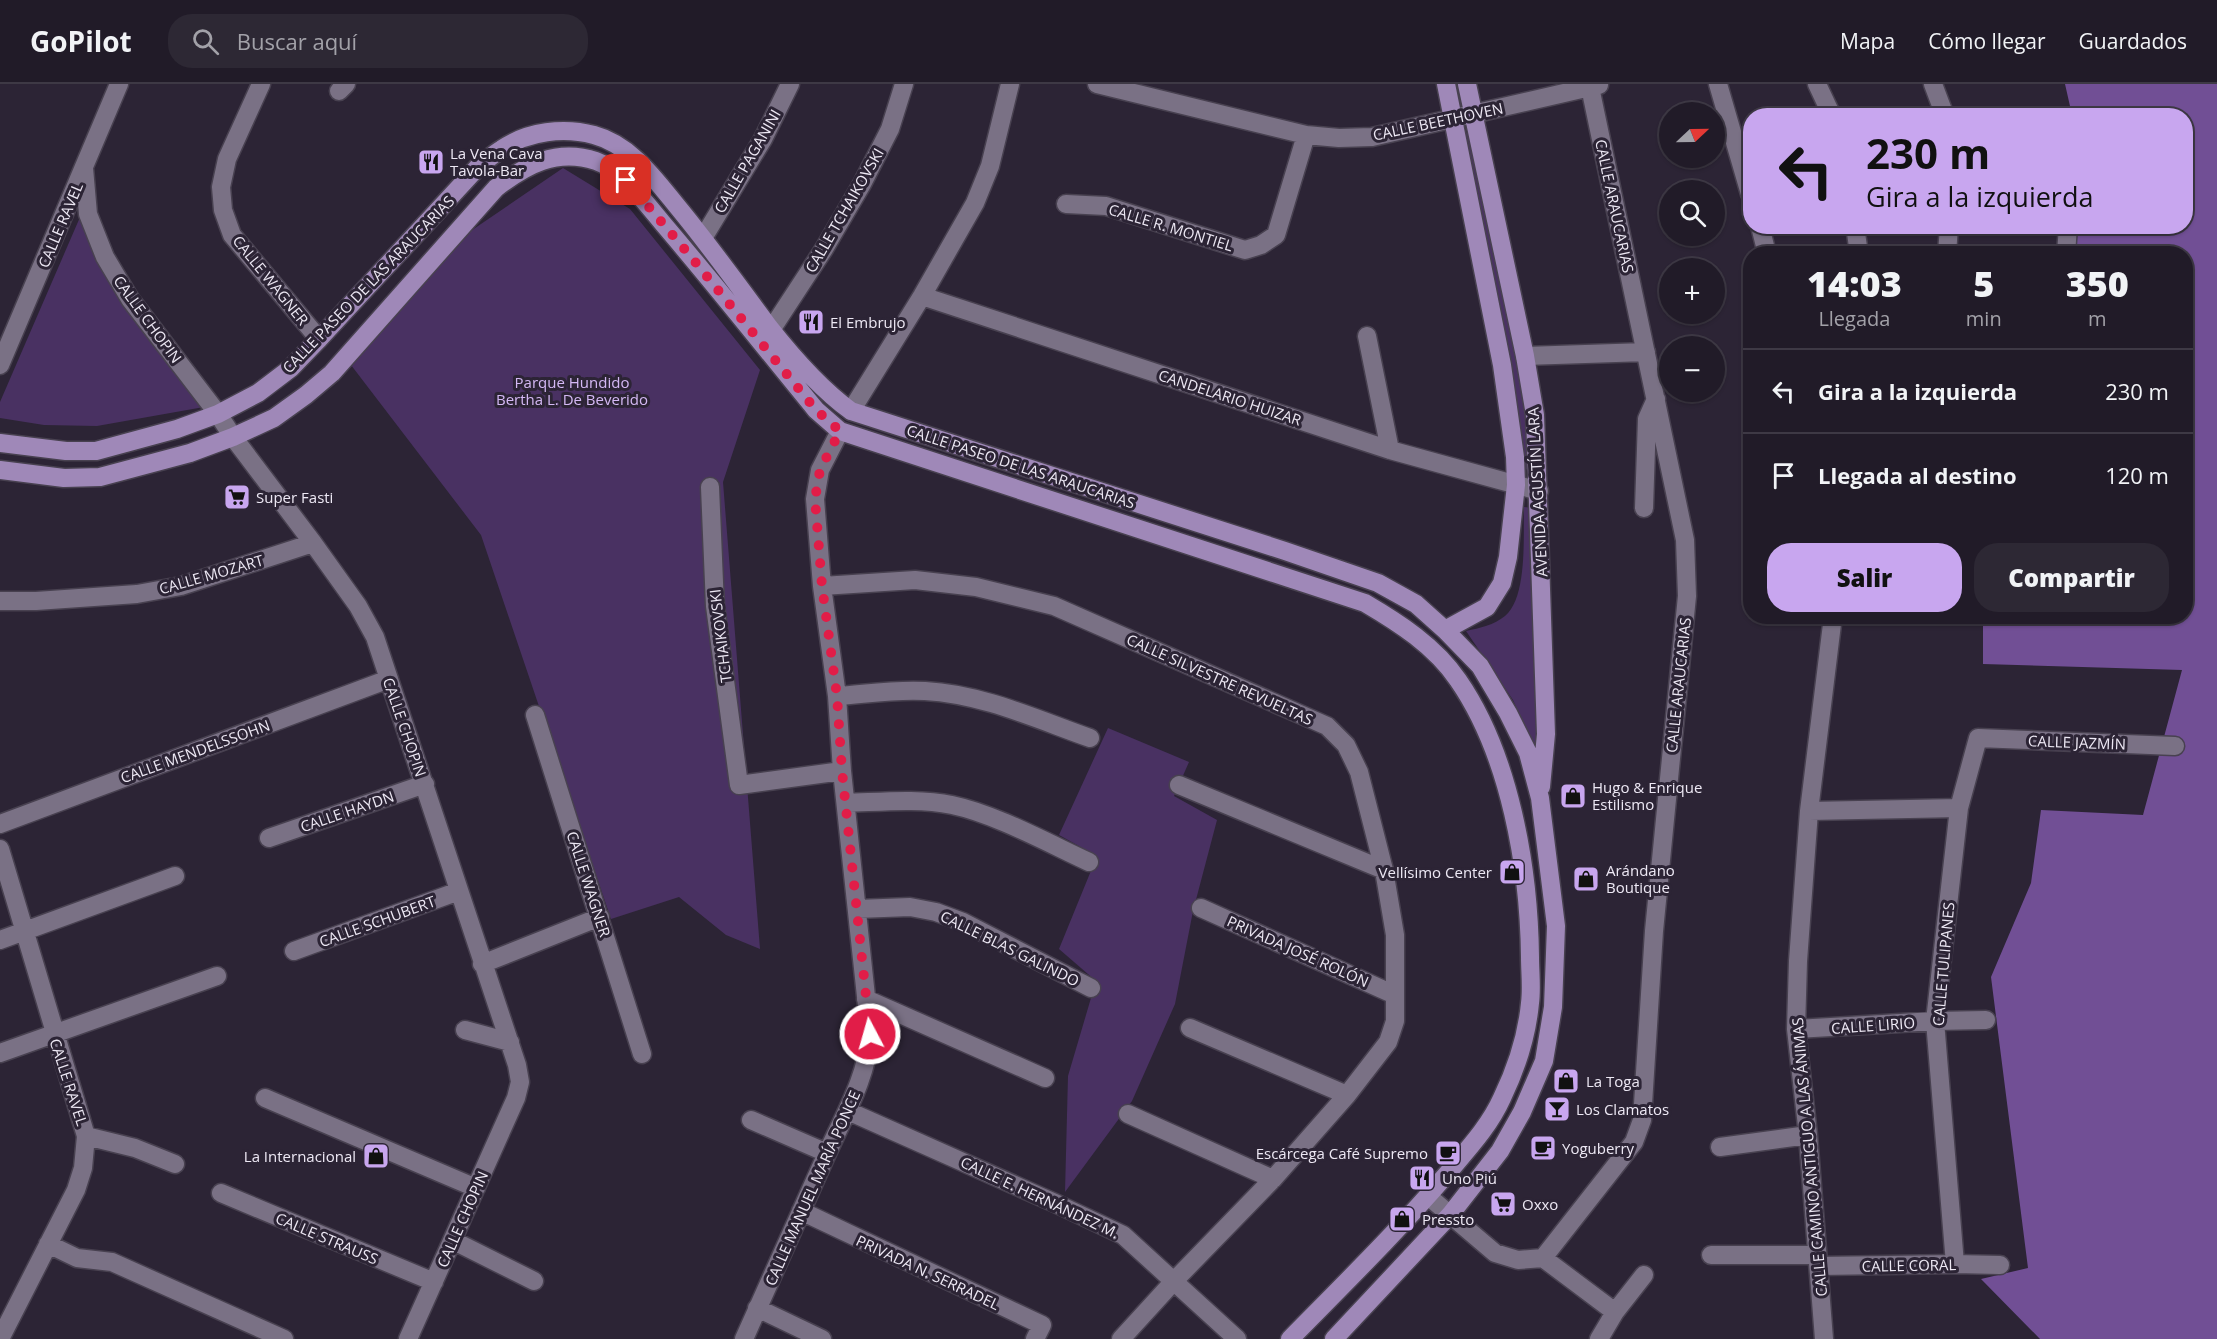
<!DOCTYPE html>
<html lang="es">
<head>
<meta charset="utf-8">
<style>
	:root { --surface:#211b28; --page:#2d2834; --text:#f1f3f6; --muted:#a2a1a8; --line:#3e3945; --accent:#c8a6ef }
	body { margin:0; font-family:"Open Sans",sans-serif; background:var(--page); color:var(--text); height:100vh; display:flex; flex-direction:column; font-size:22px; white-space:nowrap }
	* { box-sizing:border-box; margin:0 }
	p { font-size:20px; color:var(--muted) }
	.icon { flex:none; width:33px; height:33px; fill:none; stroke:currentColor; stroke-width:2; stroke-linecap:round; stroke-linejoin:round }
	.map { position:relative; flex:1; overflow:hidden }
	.panel { position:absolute; left:1743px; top:162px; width:450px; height:378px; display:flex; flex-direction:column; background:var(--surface); border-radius:24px; box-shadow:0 2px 4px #0004,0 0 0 2px var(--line) }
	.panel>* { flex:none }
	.top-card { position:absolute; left:1743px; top:24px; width:450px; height:126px; border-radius:24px; box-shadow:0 2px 4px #0004,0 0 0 2px var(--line); background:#c8a6ef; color:#111; overflow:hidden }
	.needle { width:39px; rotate:68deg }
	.buttons { position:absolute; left:1659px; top:18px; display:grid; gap:12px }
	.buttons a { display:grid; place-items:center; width:66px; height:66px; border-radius:50%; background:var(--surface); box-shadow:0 2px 4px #0004,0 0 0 2px var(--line); font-size:30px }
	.pin { position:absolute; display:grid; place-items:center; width:51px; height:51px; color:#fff; margin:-26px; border-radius:12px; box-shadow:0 3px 9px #0006 }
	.me { position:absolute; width:66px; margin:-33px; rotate:354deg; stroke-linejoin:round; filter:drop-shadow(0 0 4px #0008) }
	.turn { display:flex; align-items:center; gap:21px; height:126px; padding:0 24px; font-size:27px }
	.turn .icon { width:78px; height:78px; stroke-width:2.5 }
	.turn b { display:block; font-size:42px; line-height:51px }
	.eta { display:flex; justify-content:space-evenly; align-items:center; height:102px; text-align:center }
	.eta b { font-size:36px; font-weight:800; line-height:42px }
	.primary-button { display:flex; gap:12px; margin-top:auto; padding:12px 24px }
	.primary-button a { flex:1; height:69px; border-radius:24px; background:var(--accent); color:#111; font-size:24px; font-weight:800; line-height:69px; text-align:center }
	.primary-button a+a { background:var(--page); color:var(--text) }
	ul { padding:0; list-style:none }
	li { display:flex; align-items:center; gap:18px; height:84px; padding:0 24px; border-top:2px solid var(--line) }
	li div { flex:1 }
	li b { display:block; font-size:22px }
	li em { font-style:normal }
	header { display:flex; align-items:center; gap:36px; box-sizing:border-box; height:84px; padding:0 30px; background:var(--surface); border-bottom:2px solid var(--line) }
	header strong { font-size:28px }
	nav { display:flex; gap:33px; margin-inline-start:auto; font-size:21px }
	.search { width:420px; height:54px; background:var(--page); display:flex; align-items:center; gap:15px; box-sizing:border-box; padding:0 21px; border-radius:24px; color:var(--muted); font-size:22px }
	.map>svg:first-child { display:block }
</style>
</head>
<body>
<header>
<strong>GoPilot</strong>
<div class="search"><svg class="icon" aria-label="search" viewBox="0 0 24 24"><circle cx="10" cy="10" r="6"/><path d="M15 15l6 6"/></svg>Buscar aquí</div>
<nav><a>Mapa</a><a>Cómo llegar</a><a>Guardados</a></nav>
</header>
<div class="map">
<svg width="2217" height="1255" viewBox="0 0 2217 1255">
	<rect width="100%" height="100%" fill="#2c2435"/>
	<!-- green -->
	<path fill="#493162" d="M1468,48L1521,292L1534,387L1521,384L1456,53Z
		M563,84L630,125L760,286L723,398L760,865L726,851L679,813L611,835L481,451L351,281L456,157Z
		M84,124L204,323L97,342L44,341L0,334V318Z
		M1524,423L1534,424L1537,669L1513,616L1466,547C1480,544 1494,541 1505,532C1528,513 1523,450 1524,423Z
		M1108,644L1189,678L1174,712L1217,736L1193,827L1175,920L1132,1017L1065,1108L1068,992L1096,897L1059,865L1097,772L1059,751Z"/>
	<!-- forest -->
	<path fill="#714f95" d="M2065,0H2217V1255H2040L1981,1195L2028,1184L1991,893L2031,799L2041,726L2143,731L2182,586L1983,580V533L2186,532V170L2065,169L2067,143L2186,142V32L2072,31Z"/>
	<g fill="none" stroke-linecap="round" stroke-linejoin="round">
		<defs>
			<path id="minor" d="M261,0L227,75L221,103L223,126L232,151L319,255
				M1097,0L1306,51L1339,54L1372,53L1599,1
				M1718,0L1750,110
				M1817,0L1832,32
				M1933,0L1945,32
				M339,7L346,0
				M84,84L88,130L105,173L130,215L218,330L233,353L313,459L358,522L375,553L517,981L520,998L516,1014L408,1255
				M1066,120L1106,122L1245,166L1261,161L1276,151L1306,51
				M1760,142L1767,170
				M1855,142L1859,170
				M703,154L763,55L790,0
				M1947,170L1949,142
				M2066,170L2068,142
				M922,212L1390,366L1539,407
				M771,246L824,165L862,100L890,45L904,0
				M1367,252L1390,366
				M1525,272L1646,268
				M0,281L119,0
				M851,327L922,212L975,119L990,82L1010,0
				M710,403L715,522L739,701L842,687
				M1644,424L1647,335L1656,315
				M822,502L915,496L976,503L1054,522L1327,642L1346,661L1359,688L1384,786L1395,851V937L1388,958L1347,1011L1273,1095L1174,1197L1121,1255
				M0,517H36L137,510L181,502L313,459
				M837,612C866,610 896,605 925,607C982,610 1036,635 1090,654
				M535,631L642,970
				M1179,701L1384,786
				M846,719C881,718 918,714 952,721C995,730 1048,759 1089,778
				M1809,727L1959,724
				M0,740L389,595
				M269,754L425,700
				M0,765L86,1052L83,1084L76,1106L0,1255
				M1201,824L1395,911
				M857,825L910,823L936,828L963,838L1091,904
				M0,856L175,792
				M294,867L459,807
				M482,880L600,833
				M866,915L1045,994
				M1190,944L1347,1011
				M1796,945L1935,937L1986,936
				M465,946L510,958
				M0,969L217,892
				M265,1014L476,1104
				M848,1027L1055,1119L1123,1151L1237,1255
				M1128,1030L1273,1095
				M751,1036L827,1069
				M86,1052L135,1064L175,1080
				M1720,1063L1808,1051
				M221,1109L434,1198
				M1428,1112L1495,1169L1518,1176L1543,1174L1615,1228
				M801,1127L1042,1241L1035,1255
				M454,1157L534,1197
				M48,1160L77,1174L112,1178L284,1255
				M1711,1171H1817
				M1543,1174L1634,1058L1642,1036L1654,847L1687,512L1685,456L1590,3
				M1955,1180L1935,937L1959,724L1978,654L2175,662
				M1819,1182L1955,1180L2000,1181
				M757,1224L822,1255
				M744,1255C771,1195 798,1135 825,1074C843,1033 867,995 870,950L842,687L837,612L822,502L815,415L820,386L840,347
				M1599,1255L1615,1228L1644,1191
				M1824,1255L1808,1051L1796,945L1798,877L1809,727L1833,532"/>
			<path id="major" d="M1467,0L1525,272L1535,331L1546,650L1541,703
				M0,359L66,367H96L177,345L218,330L258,309L291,284L319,255L477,84C485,78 493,70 502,65C528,47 564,43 594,51C632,61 657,98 681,127C712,165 740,204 769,243C791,271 822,306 851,327L1285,467L1378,499L1416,520L1445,546L1480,582L1508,629L1528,669L1540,714L1556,842L1553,923L1544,977L1522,1028L1500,1067L1450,1131L1334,1255
				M0,386L64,394L100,393L190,369L233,353L274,334L306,311L332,289L496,104C526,81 556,64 596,77C622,86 648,122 665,142C717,203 766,265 816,326L840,347L1365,519C1399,539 1435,562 1458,596C1510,671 1529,784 1530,873C1530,888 1532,904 1530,919C1527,951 1516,985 1502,1014C1489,1043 1467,1066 1446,1091C1397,1148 1343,1201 1290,1255
				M1445,546L1487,523L1502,499L1508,473L1516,401L1515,373L1502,281L1446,0"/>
		</defs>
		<!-- minor casing -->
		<use href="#minor" stroke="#484150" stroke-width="21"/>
		<!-- major casing -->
		<use href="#major" stroke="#484150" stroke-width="21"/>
		<!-- minor -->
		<use href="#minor" stroke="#7a7185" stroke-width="18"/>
		<!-- major -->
		<use href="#major" stroke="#9f88b8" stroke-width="18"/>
	</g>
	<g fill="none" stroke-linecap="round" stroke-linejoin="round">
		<!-- route -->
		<path stroke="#e11d48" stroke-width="10" stroke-dasharray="0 18" d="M626,96L687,168L816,326L840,347L820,386L815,415L822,502L837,612L842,687L870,950"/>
	</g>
	<!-- icons -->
	<defs>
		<symbol id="restaurant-square" viewBox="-11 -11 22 22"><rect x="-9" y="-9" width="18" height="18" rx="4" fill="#c8a6ef" stroke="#2c2435"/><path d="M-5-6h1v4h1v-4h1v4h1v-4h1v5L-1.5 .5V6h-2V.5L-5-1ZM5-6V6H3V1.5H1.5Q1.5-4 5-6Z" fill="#111"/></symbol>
		<symbol id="supermarket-square" viewBox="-11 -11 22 22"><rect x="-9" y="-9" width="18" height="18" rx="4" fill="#c8a6ef" stroke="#2c2435"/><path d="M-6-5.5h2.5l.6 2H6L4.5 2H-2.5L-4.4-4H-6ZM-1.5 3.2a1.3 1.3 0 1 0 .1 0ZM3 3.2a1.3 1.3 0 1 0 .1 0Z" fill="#111"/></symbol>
		<symbol id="shop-square" viewBox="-11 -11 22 22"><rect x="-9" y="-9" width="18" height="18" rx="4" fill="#c8a6ef" stroke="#2c2435"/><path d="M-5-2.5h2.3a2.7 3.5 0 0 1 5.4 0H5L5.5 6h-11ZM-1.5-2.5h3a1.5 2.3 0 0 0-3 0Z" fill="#111"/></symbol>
		<symbol id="bar-square" viewBox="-11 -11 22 22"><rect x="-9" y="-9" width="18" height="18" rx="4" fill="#c8a6ef" stroke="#2c2435"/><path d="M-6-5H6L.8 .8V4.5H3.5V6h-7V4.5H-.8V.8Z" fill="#111"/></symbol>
		<symbol id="cafe-square" viewBox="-11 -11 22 22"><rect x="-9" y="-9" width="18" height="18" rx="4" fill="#c8a6ef" stroke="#2c2435"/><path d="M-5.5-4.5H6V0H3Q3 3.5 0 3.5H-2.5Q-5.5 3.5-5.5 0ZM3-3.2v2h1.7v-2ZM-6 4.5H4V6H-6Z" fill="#111"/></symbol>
	</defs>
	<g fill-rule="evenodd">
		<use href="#restaurant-square" x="416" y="63" width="30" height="30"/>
		<use href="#restaurant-square" x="796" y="223" width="30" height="30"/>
		<use href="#supermarket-square" x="222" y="398" width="30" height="30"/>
		<use href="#shop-square" x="1558" y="697" width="30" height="30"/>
		<use href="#shop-square" x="1497" y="773" width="30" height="30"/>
		<use href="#shop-square" x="1571" y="780" width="30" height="30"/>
		<use href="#shop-square" x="1551" y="982" width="30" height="30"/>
		<use href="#bar-square" x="1542" y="1010" width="30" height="30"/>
		<use href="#cafe-square" x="1528" y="1049" width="30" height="30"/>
		<use href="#cafe-square" x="1433" y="1054" width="30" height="30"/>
		<use href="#shop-square" x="361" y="1057" width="30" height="30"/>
		<use href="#restaurant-square" x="1407" y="1079" width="30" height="30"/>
		<use href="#supermarket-square" x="1488" y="1105" width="30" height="30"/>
		<use href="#shop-square" x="1387" y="1120" width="30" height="30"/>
	</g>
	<g text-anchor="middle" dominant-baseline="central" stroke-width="6" stroke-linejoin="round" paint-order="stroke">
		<!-- street labels -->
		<g font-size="15" fill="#ede8f4" stroke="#2c2435">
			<text transform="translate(1438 37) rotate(-12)">CALLE BEETHOVEN</text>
			<text transform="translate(747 77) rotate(-60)">CALLE PAGANINI</text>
			<text transform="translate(1615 122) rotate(78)">CALLE ARAUCARIAS</text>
			<text transform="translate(844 126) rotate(-60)">CALLE TCHAIKOVSKI</text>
			<text transform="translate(60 141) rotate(-67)">CALLE RAVEL</text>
			<text transform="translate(1171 143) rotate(17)">CALLE R. MONTIEL</text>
			<text transform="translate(271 196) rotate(51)">CALLE WAGNER</text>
			<text transform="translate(368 200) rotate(-46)">CALLE PASEO DE LAS ARAUCARIAS</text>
			<text transform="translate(148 235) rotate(54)">CALLE CHOPIN</text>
			<text transform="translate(1230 313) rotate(18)">CANDELARIO HUIZAR</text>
			<text transform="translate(1021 382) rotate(18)">CALLE PASEO DE LAS ARAUCARIAS</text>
			<text transform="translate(1537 408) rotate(-93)">AVENIDA AGUSTÍN LARA</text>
			<text transform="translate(211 490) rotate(-16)">CALLE MOZART</text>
			<text transform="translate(720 552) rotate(-97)">TCHAIKOVSKI</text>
			<text transform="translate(1220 595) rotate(24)">CALLE SILVESTRE REVUELTAS</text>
			<text transform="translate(1678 601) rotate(-84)">CALLE ARAUCARIAS</text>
			<text transform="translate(405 643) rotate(71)">CALLE CHOPIN</text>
			<text transform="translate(2077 658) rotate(2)">CALLE JAZMÍN</text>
			<text transform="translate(195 667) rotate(-20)">CALLE MENDELSSOHN</text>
			<text transform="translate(347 727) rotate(-19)">CALLE HAYDN</text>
			<text transform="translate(589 800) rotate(72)">CALLE WAGNER</text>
			<text transform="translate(377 837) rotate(-20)">CALLE SCHUBERT</text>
			<text transform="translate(1010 864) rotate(26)">CALLE BLAS GALINDO</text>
			<text transform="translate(1298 867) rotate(24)">PRIVADA JOSÉ ROLÓN</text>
			<text transform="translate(1943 880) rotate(-85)">CALLE TULIPANES</text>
			<text transform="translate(1873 941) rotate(-4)">CALLE LIRIO</text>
			<text transform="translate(69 998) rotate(72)">CALLE RAVEL</text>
			<text transform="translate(1809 1073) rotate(-95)">CALLE CAMINO ANTIGUO A LAS ÁNIMAS</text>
			<text transform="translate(812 1104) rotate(-66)">CALLE MANUEL MARÍA PONCE</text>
			<text transform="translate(1040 1113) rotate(25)">CALLE E. HERNÁNDEZ M.</text>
			<text transform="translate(462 1135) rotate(-66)">CALLE CHOPIN</text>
			<text transform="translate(327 1154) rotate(23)">CALLE STRAUSS</text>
			<text transform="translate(1909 1181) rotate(-1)">CALLE CORAL</text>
			<text transform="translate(928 1188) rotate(25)">PRIVADA N. SERRADEL</text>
		</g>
		<!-- poi labels -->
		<g font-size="15" fill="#ede8f4" stroke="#2c2435" text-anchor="start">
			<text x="450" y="69">La Vena Cava<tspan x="450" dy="17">Tavola-Bar</tspan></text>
			<text x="830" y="238">El Embrujo</text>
			<text x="256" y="413">Super Fasti</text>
			<text x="1592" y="703">Hugo &amp; Enrique<tspan x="1592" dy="17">Estilismo</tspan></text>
			<text x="1606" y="786">Arándano<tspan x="1606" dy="17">Boutique</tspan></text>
			<text x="1492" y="788" text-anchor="end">Vellísimo Center</text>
			<text x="1586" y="997">La Toga</text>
			<text x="1576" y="1025">Los Clamatos</text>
			<text x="1562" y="1064">Yoguberry</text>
			<text x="1428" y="1069" text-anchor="end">Escárcega Café Supremo</text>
			<text x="356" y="1072" text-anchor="end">La Internacional</text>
			<text x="1442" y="1094">Uno Piú</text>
			<text x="1522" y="1120">Oxxo</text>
			<text x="1422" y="1135">Pressto</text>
		</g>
		<!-- park labels -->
		<g font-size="15" fill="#d4b8f4" stroke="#2c2435">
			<text x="572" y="298">Parque Hundido<tspan x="572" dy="17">Bertha L. De Beverido</tspan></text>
		</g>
	</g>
</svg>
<div class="buttons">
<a><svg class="needle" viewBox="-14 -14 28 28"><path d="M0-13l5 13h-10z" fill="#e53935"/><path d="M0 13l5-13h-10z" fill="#a2a1a8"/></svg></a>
<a><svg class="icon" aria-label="search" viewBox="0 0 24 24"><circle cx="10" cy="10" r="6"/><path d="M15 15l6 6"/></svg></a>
<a>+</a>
<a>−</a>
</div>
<div class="pin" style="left:626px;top:96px;background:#d93025"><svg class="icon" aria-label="arrive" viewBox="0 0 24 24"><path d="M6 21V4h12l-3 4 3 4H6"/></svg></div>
<svg class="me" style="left:870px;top:950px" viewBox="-20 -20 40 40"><circle r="17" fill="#e11d48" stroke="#fff" stroke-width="3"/><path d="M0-11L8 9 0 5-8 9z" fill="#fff"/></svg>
<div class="top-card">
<div class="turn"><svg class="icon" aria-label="left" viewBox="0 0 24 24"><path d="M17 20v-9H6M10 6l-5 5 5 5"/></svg><div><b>230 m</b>Gira a la izquierda</div></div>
</div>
<section class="panel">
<div class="eta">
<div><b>14:03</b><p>Llegada</p></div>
<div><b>5</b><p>min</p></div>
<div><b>350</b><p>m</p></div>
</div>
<ul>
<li><svg class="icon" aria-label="left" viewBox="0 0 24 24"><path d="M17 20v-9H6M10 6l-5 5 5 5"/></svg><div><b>Gira a la izquierda</b></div><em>230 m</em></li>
<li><svg class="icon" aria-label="arrive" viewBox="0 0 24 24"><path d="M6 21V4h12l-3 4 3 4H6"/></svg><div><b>Llegada al destino</b></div><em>120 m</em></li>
</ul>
<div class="primary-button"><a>Salir</a><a>Compartir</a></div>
</section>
</div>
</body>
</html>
